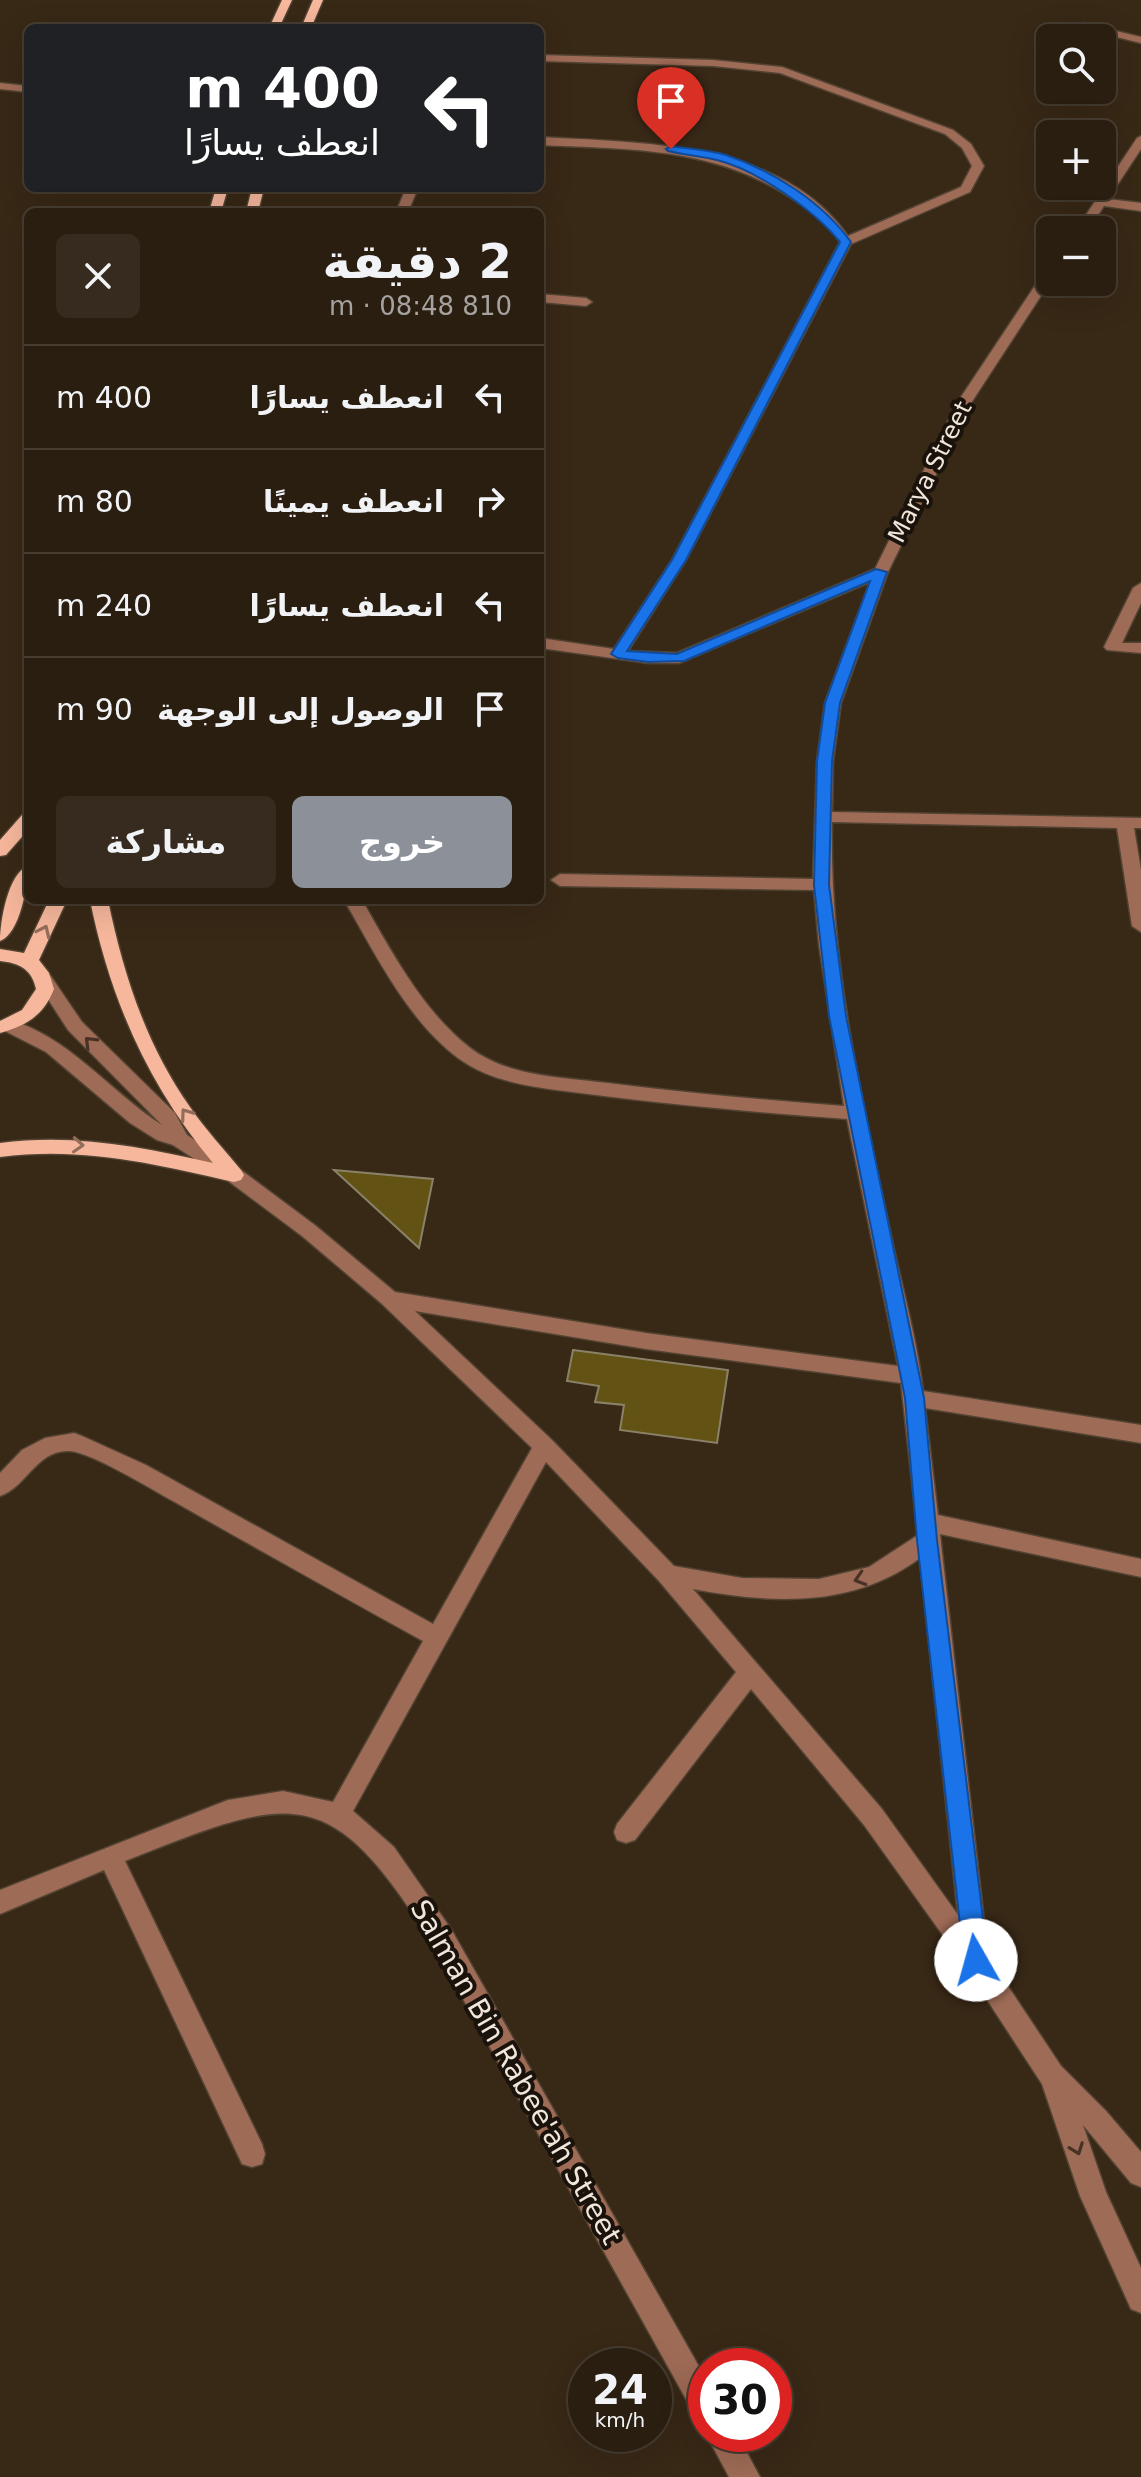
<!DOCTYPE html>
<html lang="ar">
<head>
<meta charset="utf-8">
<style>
	:root { --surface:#2a1e10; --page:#362b1e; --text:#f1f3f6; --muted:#a5a29f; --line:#463c30; --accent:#8c9099 }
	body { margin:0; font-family:"DejaVu Sans",Vazirmatn,sans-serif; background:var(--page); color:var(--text); direction:rtl; height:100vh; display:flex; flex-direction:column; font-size:30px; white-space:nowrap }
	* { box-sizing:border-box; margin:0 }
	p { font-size:26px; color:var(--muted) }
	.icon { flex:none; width:44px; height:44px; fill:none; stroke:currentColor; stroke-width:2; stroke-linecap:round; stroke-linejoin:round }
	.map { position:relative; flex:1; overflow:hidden; direction:ltr }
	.drawer { position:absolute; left:24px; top:208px; width:520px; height:696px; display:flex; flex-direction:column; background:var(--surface); border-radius:12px; box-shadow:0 8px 32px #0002,0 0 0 2px var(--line); direction:rtl }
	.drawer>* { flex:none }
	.guide { position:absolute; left:24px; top:24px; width:520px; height:168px; border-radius:12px; box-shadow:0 8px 32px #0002,0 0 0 2px var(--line); direction:rtl; background:#202124; color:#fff; overflow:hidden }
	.buttons { position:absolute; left:1036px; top:24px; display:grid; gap:16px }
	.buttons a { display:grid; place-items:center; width:80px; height:80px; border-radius:12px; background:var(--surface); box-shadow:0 8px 32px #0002,0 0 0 2px var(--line); font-size:40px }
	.speed { position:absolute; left:568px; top:2348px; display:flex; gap:16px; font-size:40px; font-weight:700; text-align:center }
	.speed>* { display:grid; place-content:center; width:104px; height:104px; border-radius:50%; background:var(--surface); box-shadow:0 8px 32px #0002,0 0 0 2px var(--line); line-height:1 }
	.speed small { font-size:20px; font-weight:400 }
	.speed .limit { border:12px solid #d22; background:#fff; color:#111 }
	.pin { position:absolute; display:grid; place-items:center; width:68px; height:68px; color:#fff; margin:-82px -34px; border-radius:50% 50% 50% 0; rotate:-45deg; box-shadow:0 0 8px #0007 }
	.pin .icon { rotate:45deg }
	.me { position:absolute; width:88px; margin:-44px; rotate:353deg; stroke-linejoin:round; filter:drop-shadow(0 0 6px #0008) }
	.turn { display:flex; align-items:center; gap:28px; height:168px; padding:0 32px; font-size:36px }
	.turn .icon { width:104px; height:104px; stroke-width:2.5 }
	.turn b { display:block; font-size:56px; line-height:68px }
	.round { display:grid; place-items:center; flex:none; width:84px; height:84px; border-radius:12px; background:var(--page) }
	.head { display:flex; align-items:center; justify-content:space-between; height:136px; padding:0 32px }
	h1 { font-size:48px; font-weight:600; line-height:60px }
	.primary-button { display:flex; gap:16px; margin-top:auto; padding:16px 32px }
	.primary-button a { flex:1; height:92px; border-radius:12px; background:var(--accent); color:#fff; font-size:32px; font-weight:600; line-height:92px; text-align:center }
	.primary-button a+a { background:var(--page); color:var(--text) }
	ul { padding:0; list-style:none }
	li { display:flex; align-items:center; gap:24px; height:104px; padding:0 32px; border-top:2px solid var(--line) }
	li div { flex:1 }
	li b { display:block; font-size:30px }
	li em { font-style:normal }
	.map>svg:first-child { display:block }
</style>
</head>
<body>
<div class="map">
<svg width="1141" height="2477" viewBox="0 0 1141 2477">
	<rect width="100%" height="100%" fill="#382816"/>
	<!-- building -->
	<path fill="#625315" stroke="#8a8268" stroke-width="2" d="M334,1170L433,1179L419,1248Z
		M573,1350L728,1370L717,1443L620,1430L624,1405L595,1402L599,1386L567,1381Z"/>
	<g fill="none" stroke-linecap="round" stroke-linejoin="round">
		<defs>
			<path id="minor" d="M1083,23L1141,37V43L1079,28L1078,26Z
				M540,55L713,60L782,67L953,130L971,144L984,166L970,192L851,244L686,560L628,651L677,653L875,569L957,403L1044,272L1050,268V282L971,403L888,572L841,703L833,761L832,812L1141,818V828H1134L1141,870V932L1132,926L1117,828L832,822C829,962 862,1101 891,1236C902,1287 917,1339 923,1391L1141,1425V1443L925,1408L938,1515L1141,1559V1577L940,1534L988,1956L1061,2066L1106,2111L1141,2152V2187L1131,2183L1083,2125L1106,2192L1141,2268V2313L1131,2309L1080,2196L1042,2084L967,1969L864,1825L751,1689L635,1840L626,1843L617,1840L614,1832L617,1824L736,1672L659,1581L546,1462L353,1811L394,1847L451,1929L706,2379V2421L696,2417L433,1945C330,1780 295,1793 125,1861L262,2144L265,2154L262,2164L252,2167L242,2164L104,1870L0,1914V1890L228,1800L283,1791L333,1802L423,1641C340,1595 256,1548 173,1501C151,1489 91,1452 69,1451C36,1450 27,1487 0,1496V1473L22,1450L45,1438L74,1433L82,1436L146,1465L433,1624L532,1448L381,1303L302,1236L227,1180L173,1145L157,1140L130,1123L46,1052L1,1029L0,1021L7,1019C69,1036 109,1091 162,1125L68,1030L35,979L38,975H50L82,1022L175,1113L187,1135L241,1170L316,1226L395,1292L646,1333L898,1366L847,1119C766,1113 685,1106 604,1096C555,1089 499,1088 458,1058C407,1020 375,953 344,900H362C391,951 422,1010 469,1047C507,1077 562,1077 608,1083C687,1093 765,1100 844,1106L819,945L814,890L560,886L551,880L560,874L813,879L817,761L825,703L870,582L679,663H648L540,648V638L614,649L672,560L840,242C826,221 806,207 785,194C710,147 625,149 540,145V137C644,143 781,141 848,236L961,187L972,166L962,148L945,134L780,73L713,66L540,61ZM415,1311L646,1349L901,1383L918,1535L869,1567L819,1579L742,1578L674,1566L552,1440ZM920,1558L958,1915L882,1809L693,1589C772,1604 853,1608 920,1558Z
				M0,83L28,86V92L0,89Z
				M1141,136V149L1108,199L1141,203V211L1104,206L1088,230H1076L1137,138Z
				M406,188H418L408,212H396Z
				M540,294L586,298L592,302L586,306L540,302Z
				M1141,583V603L1122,643H1141V653L1107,650L1104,647L1133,588Z
				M706,2434H737L760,2477H729Z"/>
			<path id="major" d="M282,0H292L279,28H269Z
				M313,0H323L311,28H301Z
				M216,188H228L221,212H209Z
				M252,188H264L258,212H246Z
				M28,814V830L6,855L0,856V840L22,815Z
				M28,866C28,885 20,934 0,941C0,922 8,873 28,866Z
				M49,900H67L39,960L49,973L54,989C44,1015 26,1026 0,1033V1021L22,1010L36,989C32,969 19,963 0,961V949L24,953Z
				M90,900H108C123,973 146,1045 190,1107C205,1129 224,1149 241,1170L244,1175L241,1180L234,1182C156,1164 81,1146 0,1157V1143C74,1133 142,1147 213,1163C148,1085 110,999 90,900Z"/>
		</defs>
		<!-- minor casing -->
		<use href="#minor" stroke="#524332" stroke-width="3"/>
		<!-- major casing -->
		<use href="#major" stroke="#524332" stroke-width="3"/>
		<!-- minor -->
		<use href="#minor" fill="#9e6b56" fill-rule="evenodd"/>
		<!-- major -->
		<use href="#major" fill="#f6b79c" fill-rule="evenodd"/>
	</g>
	<!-- one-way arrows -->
	<defs><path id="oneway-chevron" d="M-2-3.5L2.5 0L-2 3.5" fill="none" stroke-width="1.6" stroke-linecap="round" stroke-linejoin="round" transform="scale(2)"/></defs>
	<g stroke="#936d5b">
		<use href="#oneway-chevron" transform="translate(44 931) rotate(-65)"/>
		<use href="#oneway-chevron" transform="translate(186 1114) rotate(-126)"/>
		<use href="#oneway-chevron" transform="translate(78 1145) rotate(3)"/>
	</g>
	<g stroke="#483225">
		<use href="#oneway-chevron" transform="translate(90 1042) rotate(-135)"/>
		<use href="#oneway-chevron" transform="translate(860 1579) rotate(163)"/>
		<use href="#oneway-chevron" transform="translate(1077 2149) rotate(70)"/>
	</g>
	<!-- route -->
	<path fill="#1a73e8" stroke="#114b97" stroke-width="2" d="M671,146C689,149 709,150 726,155C774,171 822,202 851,242L686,560L627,651L677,654L876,569L887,572L840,703L832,761L829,885L846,1016L924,1398L937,1540L988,1960L984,1967L976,1971L968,1967L964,1960L917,1540L905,1398L829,1016L814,885L817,761L825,703L870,581L684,661L648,662L618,658L611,654L672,560L840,242C814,210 757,170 717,160C701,156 684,155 668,151L666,149Z"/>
	<g text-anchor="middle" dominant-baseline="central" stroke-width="8" stroke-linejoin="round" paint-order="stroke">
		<!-- street labels -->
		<g font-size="24" fill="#f1e6db" stroke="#1a130b">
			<text transform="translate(930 472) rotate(-63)">Marya Street</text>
		</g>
		<!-- near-street labels -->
		<g font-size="28" fill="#f1e6db" stroke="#1a130b">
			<text transform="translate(516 2072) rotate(60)">Salman Bin Rabee'ah Street</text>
		</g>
	</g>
</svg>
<div class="buttons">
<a><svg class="icon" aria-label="search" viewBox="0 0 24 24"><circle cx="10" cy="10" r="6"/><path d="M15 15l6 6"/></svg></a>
<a>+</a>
<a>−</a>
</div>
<div class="speed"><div>24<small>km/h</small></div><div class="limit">30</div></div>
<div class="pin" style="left:671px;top:149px;background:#d93025"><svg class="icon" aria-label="arrive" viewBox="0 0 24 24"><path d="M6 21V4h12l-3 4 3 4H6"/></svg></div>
<svg class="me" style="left:976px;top:1960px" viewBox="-20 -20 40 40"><circle r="19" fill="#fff"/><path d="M0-13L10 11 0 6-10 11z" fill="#1a73e8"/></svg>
<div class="guide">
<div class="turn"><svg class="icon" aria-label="left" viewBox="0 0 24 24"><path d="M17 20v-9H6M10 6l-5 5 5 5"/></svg><div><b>400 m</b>انعطف يسارًا</div></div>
</div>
<section class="drawer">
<div class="head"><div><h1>2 دقيقة</h1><p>810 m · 08:48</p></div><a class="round"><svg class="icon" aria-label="close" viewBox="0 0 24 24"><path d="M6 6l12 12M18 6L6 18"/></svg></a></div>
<ul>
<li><svg class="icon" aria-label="left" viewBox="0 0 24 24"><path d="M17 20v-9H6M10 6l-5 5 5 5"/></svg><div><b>انعطف يسارًا</b></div><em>400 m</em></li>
<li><svg class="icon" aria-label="right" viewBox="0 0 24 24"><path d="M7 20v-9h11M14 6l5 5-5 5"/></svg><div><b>انعطف يمينًا</b></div><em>80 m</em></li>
<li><svg class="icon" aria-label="left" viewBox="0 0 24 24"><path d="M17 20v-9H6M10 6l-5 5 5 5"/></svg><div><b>انعطف يسارًا</b></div><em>240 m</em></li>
<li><svg class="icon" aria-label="arrive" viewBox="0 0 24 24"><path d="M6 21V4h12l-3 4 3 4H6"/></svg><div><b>الوصول إلى الوجهة</b></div><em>90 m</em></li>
</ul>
<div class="primary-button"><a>خروج</a><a>مشاركة</a></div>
</section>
</div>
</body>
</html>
